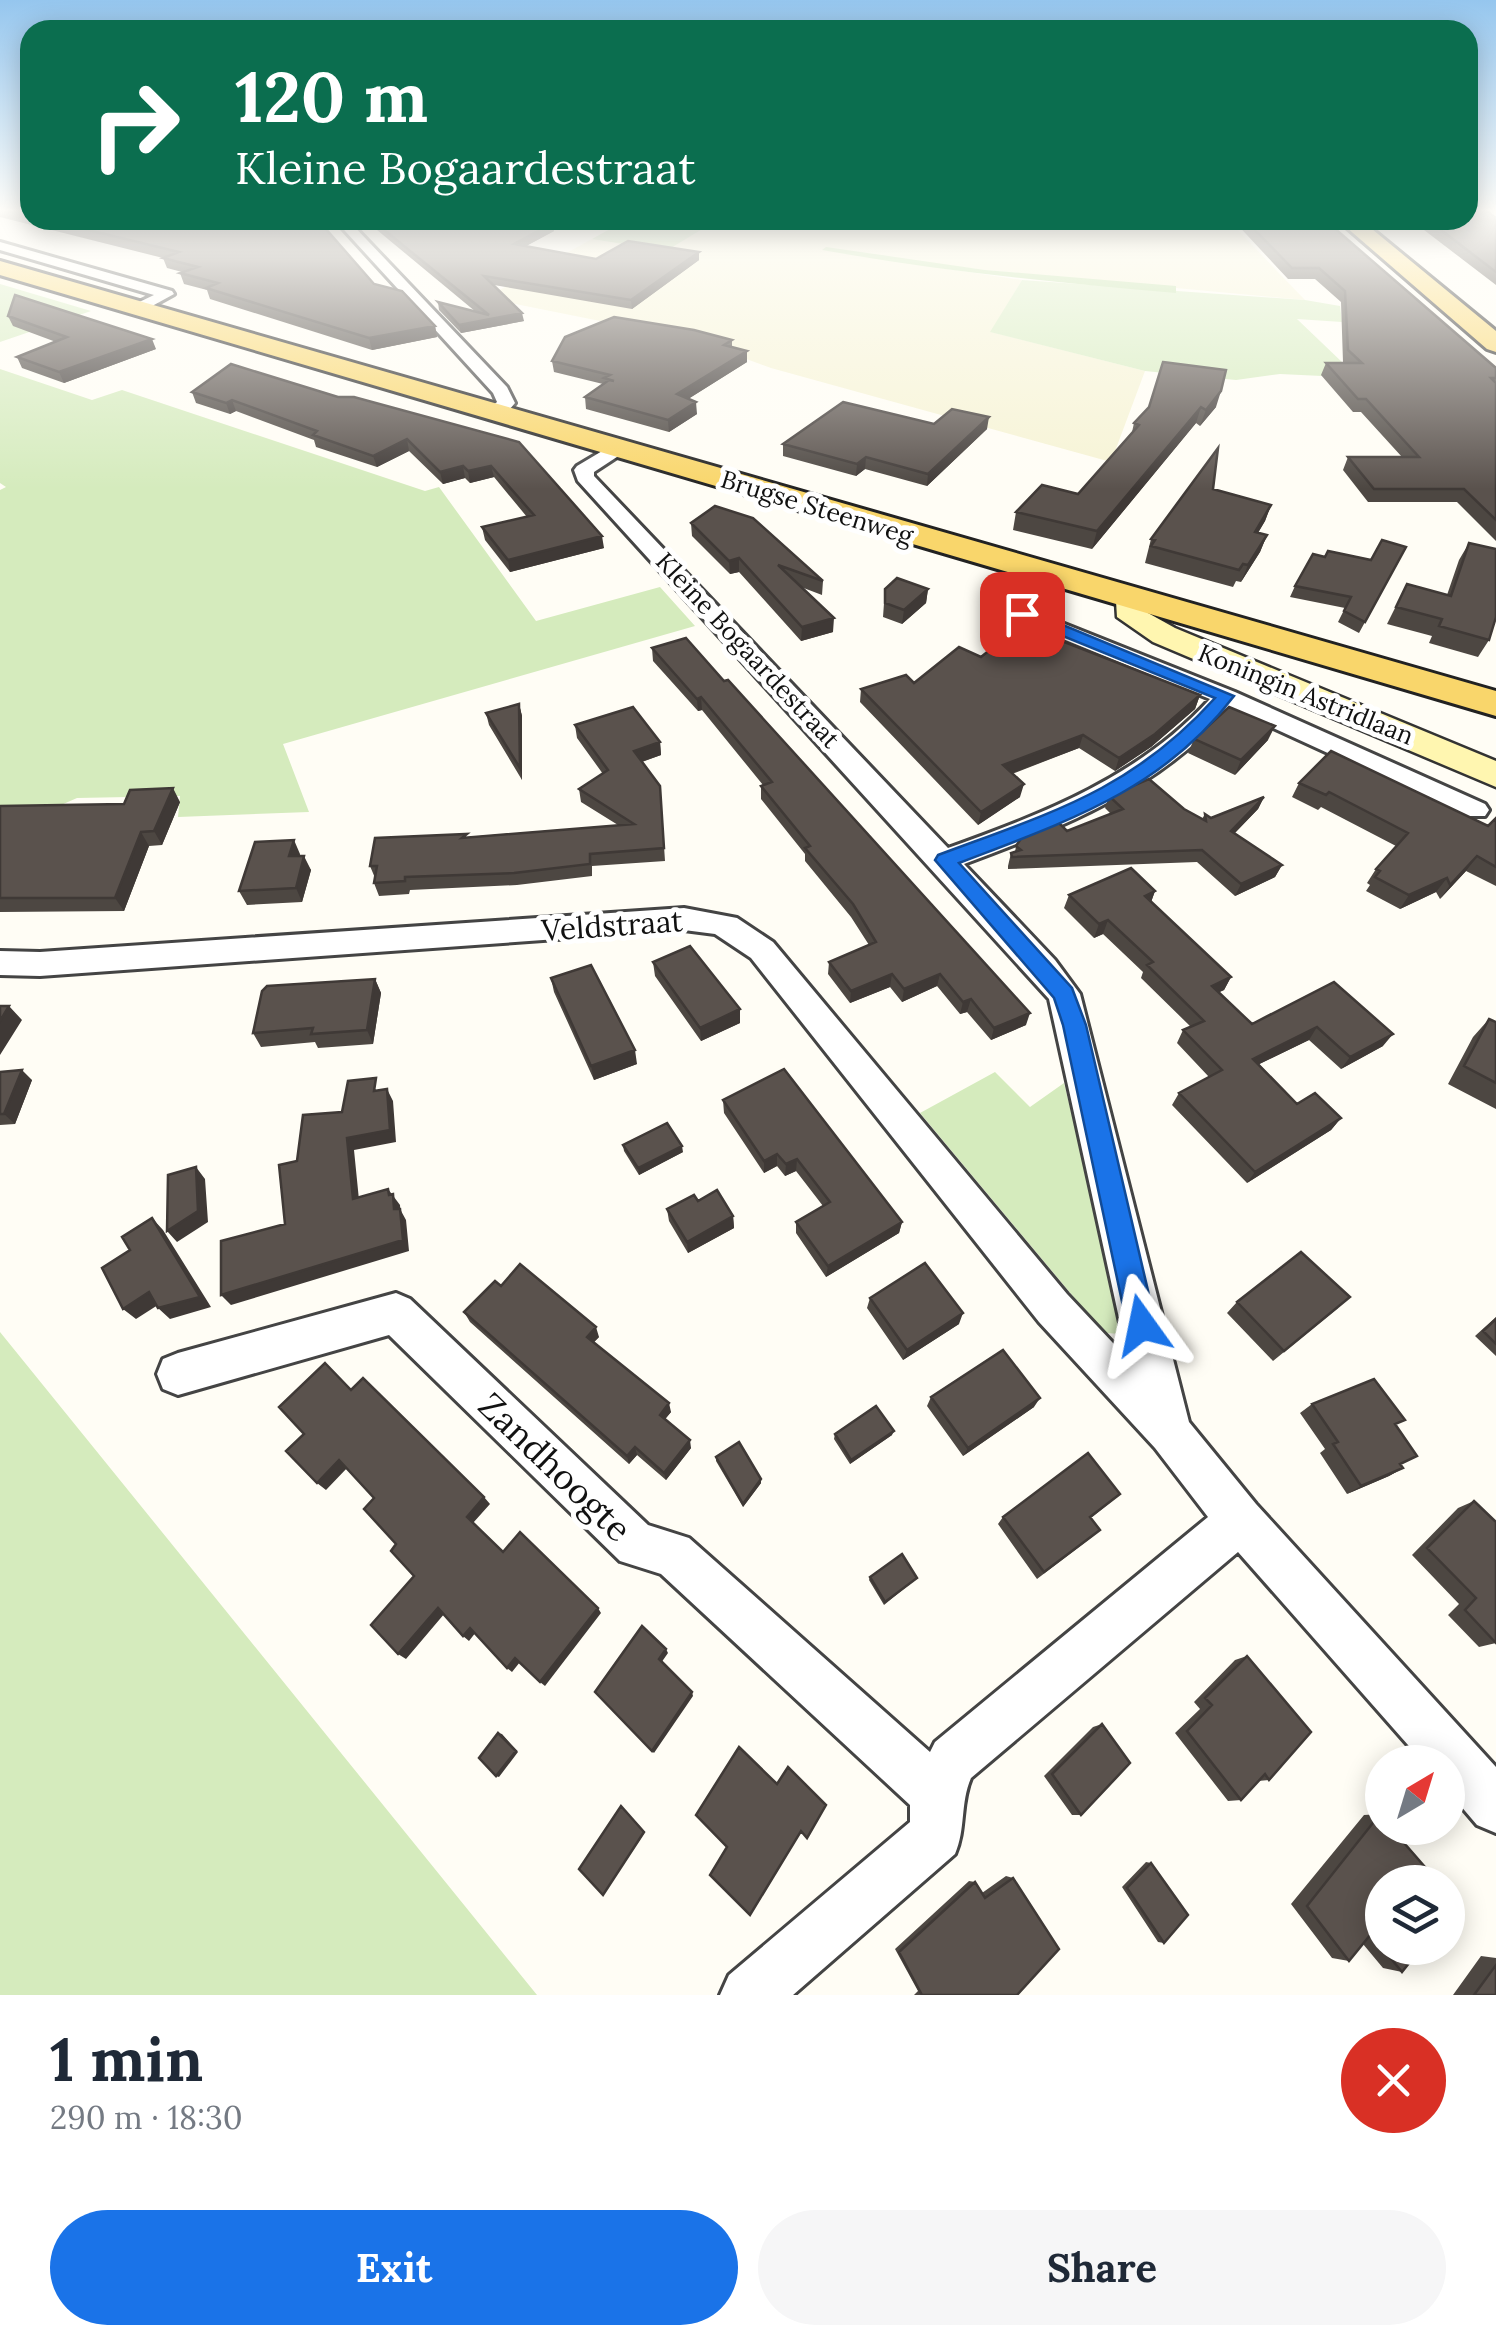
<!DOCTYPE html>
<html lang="en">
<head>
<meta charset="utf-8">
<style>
	:root { --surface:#fff; --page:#f6f6f7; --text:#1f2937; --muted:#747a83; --accent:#1a73e8 }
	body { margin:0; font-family:Lora,serif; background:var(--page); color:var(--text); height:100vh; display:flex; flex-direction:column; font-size:38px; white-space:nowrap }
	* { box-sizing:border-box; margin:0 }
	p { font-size:32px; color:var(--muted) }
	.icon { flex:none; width:55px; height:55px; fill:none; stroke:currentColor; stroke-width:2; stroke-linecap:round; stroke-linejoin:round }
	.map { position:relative; height:1995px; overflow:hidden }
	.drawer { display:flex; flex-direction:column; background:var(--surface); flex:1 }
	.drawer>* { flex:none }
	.guide { position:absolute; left:20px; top:20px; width:1458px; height:210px; border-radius:30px; box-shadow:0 5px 25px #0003; background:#0b6e4f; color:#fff; overflow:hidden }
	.needle { width:65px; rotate:38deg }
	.tools { position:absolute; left:1365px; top:1745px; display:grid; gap:20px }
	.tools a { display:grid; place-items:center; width:100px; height:100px; border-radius:50%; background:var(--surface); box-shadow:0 5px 25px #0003; font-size:50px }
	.pin { position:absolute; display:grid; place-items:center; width:85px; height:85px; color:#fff; margin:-42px; border-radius:20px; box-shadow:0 5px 15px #0006 }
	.me { position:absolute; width:110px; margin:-55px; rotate:348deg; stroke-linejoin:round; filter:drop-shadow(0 0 8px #0008) }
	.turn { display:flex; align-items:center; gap:35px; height:210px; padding:0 50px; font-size:45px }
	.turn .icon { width:130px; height:130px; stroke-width:2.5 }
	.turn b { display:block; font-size:70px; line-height:85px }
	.round { display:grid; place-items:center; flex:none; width:105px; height:105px; border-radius:52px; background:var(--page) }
	.summary { display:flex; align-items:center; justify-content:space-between; height:170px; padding:0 50px }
	h1 { font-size:60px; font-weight:700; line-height:75px }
	.cta { display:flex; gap:20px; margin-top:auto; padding:20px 50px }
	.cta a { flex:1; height:115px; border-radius:60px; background:var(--accent); color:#fff; font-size:40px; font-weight:700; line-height:115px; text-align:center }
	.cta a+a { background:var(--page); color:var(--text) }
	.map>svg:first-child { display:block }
</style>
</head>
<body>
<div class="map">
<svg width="1496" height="1995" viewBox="0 0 1496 1995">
	<rect width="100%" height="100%" fill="#fffdf5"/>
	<!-- farmland -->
	<path fill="#f6f3d4" d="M660,220H1228L1305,300L985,270L823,250L1022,280L991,332L1145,371L1111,462L771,368L695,340L485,298L592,239L666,251L703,228Z"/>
	<!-- green -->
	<path fill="#d5ebbd" d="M1022,280L1305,300L1340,306L1342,322L1297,319L1344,364L1322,376L1280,374L1236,380L1145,371L990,332Z
		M0,284L91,311L0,342Z
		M0,369L92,400L122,390L425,491L439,487L536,621L660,587L695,626L283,744L309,812L178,817L180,796L77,798L27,820H0V490L6,487L0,483Z
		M995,1072L1030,1107L1064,1083L1125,1327L1122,1334L1105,1333L1097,1325L920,1113Z
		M0,1332L537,1995H0Z"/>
	<!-- forest -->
	<path fill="#b9dc9c" d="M626,220H660L704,228L666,251L592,239Z
		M826,247L985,270L1176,286V293C1057,283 940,271 822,250Z"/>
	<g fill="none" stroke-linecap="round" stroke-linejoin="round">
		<defs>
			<path id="street" d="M335,220H348L507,387L515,403C508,412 499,418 488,416L485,412L497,402L493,393Z
				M0,242L172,291L174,294L143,311H133V305L154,295L0,250Z
				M619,441L626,443V451L594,472V476L948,848C1045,813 1139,777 1210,699L1014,619L1011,614L1014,609L1022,607L1235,692L1485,804L1489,810L1485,816H1465L1230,708C1158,790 1063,827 964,864L1055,960L1080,994L1189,1422L1256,1504L1496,1767V1833L1477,1825L1448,1791V1762H1423L1238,1552L971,1778C960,1803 966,1829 955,1854L793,1995H720L729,1975L910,1822V1805L661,1574L620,1561L389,1335L178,1395L163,1389L157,1374L163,1359L178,1353L396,1293L410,1299L648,1525L689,1538L930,1752L935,1742L1208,1517L1155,1448L1039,1322L751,958L715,934L684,930L40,976L0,975V951L40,952L684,908L737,918L773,942L1067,1294L1128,1359L1049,999L578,481L574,470L577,466Z"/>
			<path id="secondary" d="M1132,592L1143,594L1148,613L1175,628L1496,761V787L1153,642L1117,617L1116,601L1121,594Z"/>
			<path id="primary" d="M1338,220H1361L1496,331V352L1487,349Z
				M0,261L1496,691V716L0,275Z"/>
		</defs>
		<!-- street casing -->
		<use href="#street" stroke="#444" stroke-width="6"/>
		<!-- secondary casing -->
		<use href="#secondary" stroke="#333" stroke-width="5"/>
		<!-- primary casing -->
		<use href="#primary" stroke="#222" stroke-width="6"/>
		<!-- street -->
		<use href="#street" fill="#fff" fill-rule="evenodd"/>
		<!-- secondary -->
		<use href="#secondary" fill="#fff6b0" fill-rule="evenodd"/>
		<!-- primary -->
		<use href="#primary" fill="#f9d66b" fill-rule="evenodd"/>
	</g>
	<!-- wall -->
	<path fill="#4d4742" d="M0,209H30V220H318L374,284L435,326L437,337L372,350L210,299L207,290L184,284L180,273L182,272L167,268L163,258L0,217Z
		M1496,218V285L1411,220H1468Z
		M365,220H531L554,231L526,246L596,259L699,252V260L632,309L494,285L524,321L461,333L439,310L438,302L476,312Z
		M1233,220H1325L1496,368V541L1457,502H1368L1343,470L1348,457H1402L1361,412H1353L1321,375L1326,363H1345L1343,362L1341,302L1315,279H1288Z
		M8,316L156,349L64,383L22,368L17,357L56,342L13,326Z
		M732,340V347L747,362L688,399L697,414L669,432L586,409L585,397L603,384L554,372L552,361Z
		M192,392L338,397L519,442L604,548L510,572L485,540L482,527L527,517L494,477L470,483L465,478L443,484L409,451L377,467L316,447L314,440L236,411L230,414L196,403Z
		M1149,407H1216L1200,426L1196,423L1092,549L1013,530L1016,512L1078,494L1132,432L1134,423Z
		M934,424L987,429L927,486L865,469L856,476L783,456V444Z
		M1213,489L1271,505L1265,521L1258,533L1267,535L1260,552L1241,582L1236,581L1233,587L1145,563L1151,539Z
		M691,523L823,581L822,595L801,587L833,632L801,641L739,572L730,574L692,536Z
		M1469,543L1489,640L1478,657L1429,643L1432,636L1387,624L1407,584L1447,595L1459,560Z
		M1406,547L1359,633L1338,622L1345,608L1290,597L1295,586L1325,557L1371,560Z
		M885,589H928L926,603L902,624L883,617Z
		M652,648L1026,1025L991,1040L967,1012L960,1014L937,986L902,1002L890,987L850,1003L828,974L829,962L869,945L851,917L805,861V854L761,799V786L763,785L702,710L698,711L653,661Z
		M981,657L1200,695L1195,709L1151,747L1115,771L1079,748L1012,774L1020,797L978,825L860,702L861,689L914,683Z
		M519,704L522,716V780L489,725L486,713Z
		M575,725L660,742L661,755L642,762L660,786L665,861L592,866V876L517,885L410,890L409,894L379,896L374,883L375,878L370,866L467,837L618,825L581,802L579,789L603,774L577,738Z
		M1194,739L1268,740L1235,775L1188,753Z
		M1299,783L1488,826L1496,818V886L1466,871L1440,899L1436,892L1400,909L1366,891L1370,885L1367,883L1376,869L1396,846L1321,807L1318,810L1292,797Z
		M1109,796L1184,809L1202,819L1205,814L1211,818L1264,797L1258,809L1234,834L1282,865L1275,877L1235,896L1197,862L1008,869V866L1011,853L1015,852L1016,846L1067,831L1111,814L1105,808Z
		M180,802L162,845L149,846L124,911L0,912V806L124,804Z
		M300,854V856L311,870L302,902L247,905L239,891Z
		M1155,891L1151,902L1231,977L1224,990L1219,992L1252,1024L1334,982L1383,1046L1341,1069L1309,1040L1259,1064L1297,1104L1341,1118L1331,1130L1247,1183L1172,1105L1179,1093L1209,1077L1177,1043L1183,1030L1191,1027L1141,978L1143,972L1103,934L1094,938L1064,908L1069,895Z
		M653,962L740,1023L701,1041L655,976Z
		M551,978L637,1064L594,1080L554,992Z
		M375,979L381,993L373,1044L318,1048L315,1042L261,1047L253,1033Z
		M1489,1019L1496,1022V1109L1448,1084L1473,1037Z
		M0,1072L32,1080L15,1124L0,1125Z
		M723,1100L902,1222L899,1233L826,1277L796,1233V1222L823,1206L796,1171L785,1176L777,1166L764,1173L724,1113Z
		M623,1145L683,1152L639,1175L624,1151Z
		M698,1201L733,1216L734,1228L688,1253L669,1221L667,1209Z
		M501,1286L599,1337L594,1342L671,1412L665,1419L691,1448L666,1480L637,1455L629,1464L470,1322L464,1312Z
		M870,1298L959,1324L903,1360L867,1308Z
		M1237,1302L1338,1308L1273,1361L1227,1313Z
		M1496,1317V1356L1475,1336Z
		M931,1397L1034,1407L963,1456L927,1406Z
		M1312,1404L1396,1425L1401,1465L1403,1468L1389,1476L1347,1494L1320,1453L1325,1449L1300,1413Z
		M835,1434L892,1435L850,1464L834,1439Z
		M716,1457L761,1483L743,1507L716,1461Z
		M1112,1501L1091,1518L1092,1537L1037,1579L998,1524L1003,1517Z
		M1474,1501L1496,1643L1479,1647L1448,1615L1459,1604L1412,1555L1458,1508Z
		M870,1577L917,1578L884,1605L869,1580Z
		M1247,1656L1269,1780L1258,1781L1241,1800L1228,1801L1175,1733L1200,1709L1194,1702L1235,1660Z
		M1102,1724L1081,1815H1072L1044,1776L1093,1727Z
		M1380,1814L1402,1972L1383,1968L1363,1944L1349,1961L1332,1958L1291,1904L1364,1815Z
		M1146,1862L1151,1863L1164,1943L1158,1942L1122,1887Z
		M1006,1876L1013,1878L1017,1995H914L918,1991L895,1949L969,1881L975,1882L982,1893Z
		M1481,1956L1496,1958V1995H1453Z"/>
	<!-- shaded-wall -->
	<path fill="#3f3936" d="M553,223L554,231L515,252L514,244Z
		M699,252V260L632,309L631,300Z
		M522,313L524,321L461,333L459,325Z
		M435,326L437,337L372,350L369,338Z
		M152,339L156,349L64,383L59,372Z
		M747,351V362L677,406V394Z
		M1221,391L1216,407L1200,426L1206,410Z
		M232,400L236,411L230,414L226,403Z
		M696,402L697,414L669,432L668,420Z
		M1201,407L1196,423L1092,549L1097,531Z
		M989,417L987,429L927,486L928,474Z
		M407,439L409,451L377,467L373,456Z
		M866,457L865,469L856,476L857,464Z
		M463,466L465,478L443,484L440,472Z
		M491,466L494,477L470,483L468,471Z
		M1271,505L1265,521L1248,549L1255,532Z
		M1267,535L1260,552L1241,582L1248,565Z
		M602,536L604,548L510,572L508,560Z
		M739,558V572L730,574L729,561Z
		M928,589L926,603L902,624L904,610Z
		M834,618L833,632L801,641L802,627Z
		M1200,695L1195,709L1151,747L1115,771L1119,758Z
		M701,697L702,710L698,711L697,699Z
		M519,704L522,716V780L520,768Z
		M1275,726L1268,740L1235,775L1241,760Z
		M1083,735L1079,748L999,778L1003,765Z
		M660,742L661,755L635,764L634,751Z
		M1024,784L1020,797L978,825L981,812Z
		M173,788L180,802L162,845L154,831Z
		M1264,797L1258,809L1225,843L1231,831Z
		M141,832L149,846L124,911L115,898Z
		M294,840L300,854L296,871L289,856Z
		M304,856L311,870L302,902L296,888Z
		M1477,856L1466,871L1440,899L1450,885Z
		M1282,865L1275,877L1235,896L1241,884Z
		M1447,878L1436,892L1400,909L1409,895Z
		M1155,891L1150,905L1145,896Z
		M1108,920L1103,934L1094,938L1099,924Z
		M892,974L890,987L850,1003L851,991Z
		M940,974L937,986L902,1002L904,989Z
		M1231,977L1224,990L1205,999L1212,986Z
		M375,979L381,993L373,1044L367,1030Z
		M971,999L967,1012L960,1014L963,1002Z
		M9,1006L22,1020L0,1055V1021Z
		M740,1009V1023L701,1041L700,1028Z
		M1030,1013L1026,1025L991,1040L994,1028Z
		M1317,1027L1309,1040L1245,1071L1253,1059Z
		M1393,1034L1383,1046L1341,1069L1350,1057Z
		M635,1050L637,1064L594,1080L591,1066Z
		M22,1070L32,1080L15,1124L4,1114Z
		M387,1089L393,1101L396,1142L354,1150L360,1210L353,1199L347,1138Z
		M1341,1118L1331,1130L1247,1183L1255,1172Z
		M682,1146L683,1152L639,1175L638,1168Z
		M777,1154V1166L764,1173V1161Z
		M797,1159L796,1171L785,1176L786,1164Z
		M196,1167L205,1179L208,1222L177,1242L167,1231Z
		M388,1189L400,1205L401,1221L394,1209Z
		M400,1209L406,1220L409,1251L231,1305L221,1295Z
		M733,1216L734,1228L688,1253L687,1242Z
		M152,1218L163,1230L211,1307L170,1319L158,1308Z
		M902,1222L899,1233L826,1277L828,1266Z
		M149,1292L161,1303L136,1319L123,1309Z
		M963,1313L959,1324L903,1360L907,1350Z
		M596,1327L599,1337L590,1346L587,1337Z
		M1040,1398L1034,1407L963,1456L968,1448Z
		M669,1403L671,1412L662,1423L660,1415Z
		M894,1431L892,1435L850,1464L851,1460Z
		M690,1440L691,1448L666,1480L664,1473Z
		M635,1447L637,1455L629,1464L627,1456Z
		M339,1460L348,1467L326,1490L317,1483Z
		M1403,1468L1389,1476L1347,1494L1361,1486Z
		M761,1479V1483L743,1507V1504Z
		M484,1497L490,1504L473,1523L467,1517Z
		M438,1608L445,1613L406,1659L398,1654Z
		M598,1608L601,1613L545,1686L540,1682Z
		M470,1628L476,1632L469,1641L463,1636Z
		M666,1649L668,1653L661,1663L659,1659Z
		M515,1658L520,1662L512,1672L507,1668Z
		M692,1692L693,1696L654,1753L652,1751Z
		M498,1733L502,1734L518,1752L499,1777L496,1776Z
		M621,1806L645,1832L603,1895Z"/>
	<!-- building -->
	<path fill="#5a524d" stroke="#3f3936" stroke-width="2.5" d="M4,209H30V216Z
		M1468,209H1484L1496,218V272L1428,220H1468Z
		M47,220H318L374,284L402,291L435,326L369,338L206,288L218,283L180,273L198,267L163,258L179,252Z
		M372,220H531L553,223L514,244L596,259L628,241L699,252L631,300L484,276L522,313L459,325L438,302L489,315Z
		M1245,220H1325L1496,368V378H1491L1496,383V520L1464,489H1374L1348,457H1419L1366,399H1358L1326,363H1362L1348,350L1345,291L1319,268H1292Z
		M15,295L152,339L59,372L17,357L67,337L8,316Z
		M614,317L694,330L732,340L724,345L747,351L677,394L696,402L668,420L585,397L609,380L614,381L604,378L610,375L552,361L565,337Z
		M1163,362L1226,370L1221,391L1206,410L1201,407L1097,531L1016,512L1042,485L1078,494L1139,425L1134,423L1149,407Z
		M231,364L338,397H354L519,442L602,536L508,560L482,527L534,515L491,466L468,471L463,466L440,472L407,439L373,456L313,435L317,431L232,400L226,403L192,392Z
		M843,402L934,424L952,409L989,417L928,474L866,457L857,464L783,444Z
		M1218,448L1213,489L1271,505L1255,532L1267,535L1248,565L1243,564L1239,570L1151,546L1155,540L1151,539Z
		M715,506L753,518L823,581L778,565L834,618L802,627L739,558L729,561L691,523Z
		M1382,540L1406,547L1365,622L1344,611L1351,597L1295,586L1313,554L1325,557L1328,551L1371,560Z
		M1469,543L1496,549V617L1489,640L1439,626L1442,619L1396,607L1407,584L1451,596Z
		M897,578L928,589L904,610L885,603V589Z
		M1021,625L1200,695L1155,734L1119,758L1083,735L1003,765L1024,784L981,812L861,689L906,675L914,683L959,647L981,657Z
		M686,638L724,681L728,680L1030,1013L994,1028L971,999L963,1002L940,974L904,989L892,974L851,991L829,962L876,942L853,904L805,848L810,846L761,786L772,782L701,697L697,699L652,648Z
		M519,704L520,768L486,713Z
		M633,707L660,742L634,751L660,786L664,848L590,854V864L514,873L405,877V881L374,883L377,866H370L375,838L467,834L462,838L634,824L579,789L608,770L575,725Z
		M1229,707L1275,726L1241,760L1194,739Z
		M1331,751L1488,826L1496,818V867L1477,856L1450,885L1447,878L1409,895L1375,877L1380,871L1376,869L1408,833L1329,792L1326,795L1299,783Z
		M1149,779L1184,809L1206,821L1205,814L1211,818L1264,797L1231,831L1282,865L1241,884L1202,850L1012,857L1011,853L1021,850L1016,846L1024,834L1057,821L1067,831L1123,809L1109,796Z
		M173,788L154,831L141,832L115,898H0V806L124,804L130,790Z
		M294,840L289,856H304L296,888L239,891L255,842Z
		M1131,868L1155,891L1145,896L1231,977L1212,986L1252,1024L1334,982L1393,1034L1350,1057L1317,1027L1253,1059L1297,1104L1315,1093L1341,1118L1255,1172L1179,1093L1222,1070L1183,1030L1204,1021L1147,965L1153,962L1108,920L1099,924L1069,895Z
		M690,946L740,1009L700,1028L653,962Z
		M591,965L635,1050L591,1066L551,978Z
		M375,979L367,1030L311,1034L313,1028L253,1033L262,991L267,986Z
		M0,1006H9L0,1021Z
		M1489,1019L1496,1022V1083L1464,1066Z
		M784,1069L902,1222L828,1266L796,1222L830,1202L797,1159L786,1164L777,1154L764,1161L723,1100Z
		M22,1070L4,1114H0V1072Z
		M376,1078L374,1091L387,1089L390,1130L347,1138L353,1199L388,1189L389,1195L393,1194L394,1209H400L403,1240L221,1295V1241L285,1224L279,1165L297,1161L303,1115L342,1112L348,1081Z
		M667,1123L682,1146L638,1168L623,1145Z
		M196,1167L198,1211L167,1231L168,1175Z
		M717,1190L733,1216L687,1242L667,1209L694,1195L698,1201Z
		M152,1218L200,1297L158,1308L149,1292L123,1309L102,1268L130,1250L122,1237Z
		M1301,1252L1350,1297L1284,1351L1237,1302Z
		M925,1263L963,1313L907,1350L870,1298Z
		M520,1264L596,1327L587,1337L669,1403L660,1415L690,1440L664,1473L635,1447L627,1456L464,1312L495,1281L501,1286Z
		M1496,1319V1344L1483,1331Z
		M1003,1350L1040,1398L968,1448L931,1397Z
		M325,1363L351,1390L363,1378L484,1497L467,1517L503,1552L520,1532L598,1608L540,1682L515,1658L507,1668L470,1628L463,1636L438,1608L398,1654L371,1625L414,1576L391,1551L396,1544L364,1509L374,1498L339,1460L317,1483L286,1451L304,1434L279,1407Z
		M1374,1379L1405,1420L1395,1424L1417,1456L1400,1464L1403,1468L1361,1486L1333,1444L1338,1442L1312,1404Z
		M876,1406L894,1431L851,1460L835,1434Z
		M739,1442L761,1479L743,1504L716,1457Z
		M1088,1453L1120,1494L1090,1517L1100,1530L1044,1572L1003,1517Z
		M1474,1501L1496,1522V1643L1465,1610L1476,1598L1427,1548Z
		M902,1554L917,1578L885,1602L870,1577Z
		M642,1626L666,1649L659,1659L692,1692L652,1751L595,1692Z
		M1247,1656L1311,1732L1269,1780L1265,1774L1241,1800L1187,1731L1212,1705L1205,1698Z
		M1102,1724L1130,1763L1081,1815L1052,1774Z
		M498,1733L516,1751L496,1776L479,1758Z
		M739,1747L777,1784L788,1767L826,1805L807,1838L801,1831L750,1915L710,1875L727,1847L696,1815Z
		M621,1806L644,1832L603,1895L579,1869Z
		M1380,1814L1382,1817V1828H1391L1438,1882H1382V1948H1421L1402,1972L1371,1934L1349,1961L1307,1906Z
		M1151,1863L1188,1915L1164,1943L1127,1888Z
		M1013,1878L1059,1949L1017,1995H922L899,1952L975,1882L985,1898Z
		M1448,1894L1455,1903L1448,1913Z
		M1496,1965V1995H1474Z"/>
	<!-- sky -->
	<linearGradient id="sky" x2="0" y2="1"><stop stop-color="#95c6ee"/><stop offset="0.43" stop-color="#fffefa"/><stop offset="1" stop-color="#fffefa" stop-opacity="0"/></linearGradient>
	<rect width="1496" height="489" fill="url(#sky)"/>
	<!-- route -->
	<path fill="#1a73e8" stroke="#114b97" stroke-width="2.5" d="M1016,610H1027L1234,696C1162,791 1065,822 959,863L1072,988L1086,1025L1156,1325L1152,1335L1142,1339L1132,1335L1127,1325L1063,1025L1054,998L935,860L938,855C1050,813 1131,791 1215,698L1016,617Z"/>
	<g text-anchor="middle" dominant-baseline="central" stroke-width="10" stroke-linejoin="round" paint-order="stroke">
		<!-- far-street labels -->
		<g font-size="25" fill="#111" stroke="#fff">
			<text transform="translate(817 507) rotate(17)">Brugse Steenweg</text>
			<text transform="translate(748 650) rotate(47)">Kleine Bogaardestraat</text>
			<text transform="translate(1306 694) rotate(22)">Koningin Astridlaan</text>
		</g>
		<!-- street labels -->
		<g font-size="30" fill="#111" stroke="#fff">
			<text transform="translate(612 925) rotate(-4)">Veldstraat</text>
		</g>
		<!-- near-street labels -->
		<g font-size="35" fill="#111" stroke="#fff">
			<text transform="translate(555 1467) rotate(44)">Zandhoogte</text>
		</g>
	</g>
</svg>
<div class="tools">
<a><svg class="needle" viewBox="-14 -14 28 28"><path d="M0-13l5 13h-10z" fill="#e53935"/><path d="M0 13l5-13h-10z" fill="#747a83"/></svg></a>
<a><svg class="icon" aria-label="layers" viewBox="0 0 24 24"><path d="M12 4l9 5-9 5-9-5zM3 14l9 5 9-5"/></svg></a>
</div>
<div class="pin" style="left:1022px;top:614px;background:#d93025"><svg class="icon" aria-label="arrive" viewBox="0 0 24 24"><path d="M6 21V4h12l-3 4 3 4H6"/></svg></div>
<svg class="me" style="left:1142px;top:1325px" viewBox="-20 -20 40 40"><path d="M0-17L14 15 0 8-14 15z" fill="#1a73e8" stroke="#fff" stroke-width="4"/></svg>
<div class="guide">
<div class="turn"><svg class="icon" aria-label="right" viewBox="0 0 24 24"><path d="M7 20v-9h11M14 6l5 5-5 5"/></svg><div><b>120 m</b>Kleine Bogaardestraat</div></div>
</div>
</div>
<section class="drawer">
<div class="summary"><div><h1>1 min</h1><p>290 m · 18:30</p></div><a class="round" style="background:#d93025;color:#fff"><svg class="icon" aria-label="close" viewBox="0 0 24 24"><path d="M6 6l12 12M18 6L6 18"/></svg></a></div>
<div class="cta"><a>Exit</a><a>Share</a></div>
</section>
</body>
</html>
